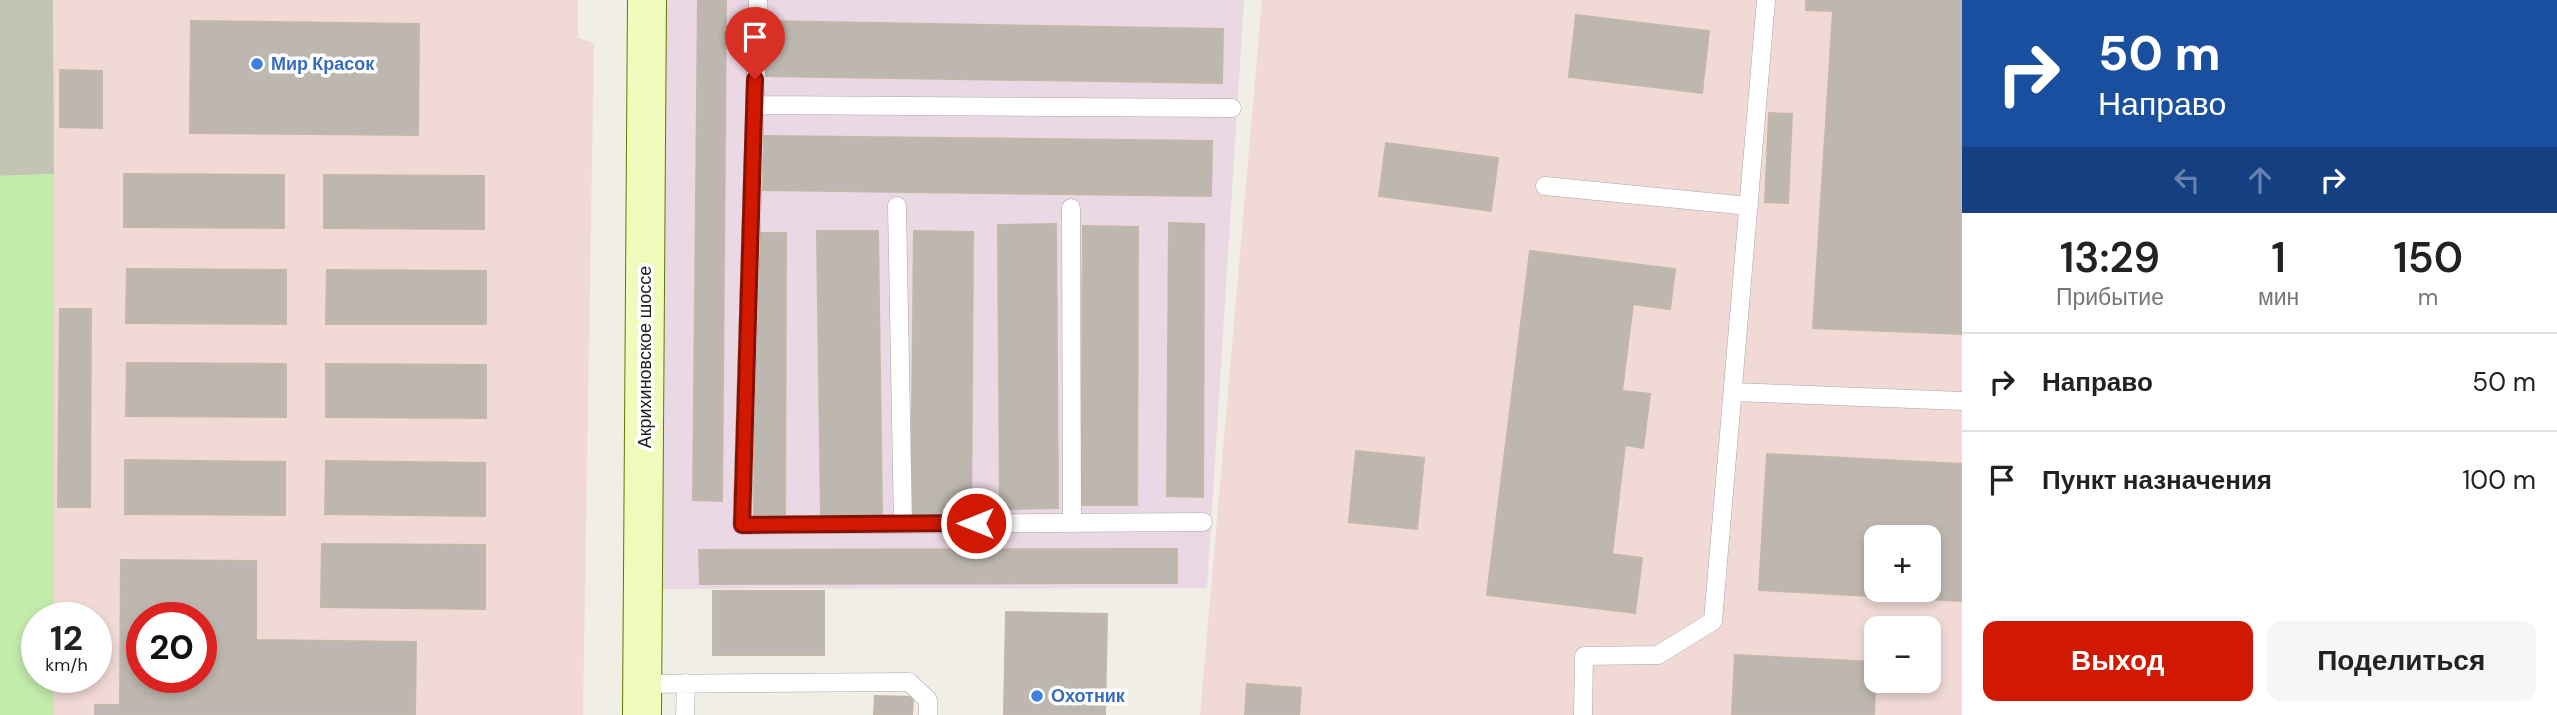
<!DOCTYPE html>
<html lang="ru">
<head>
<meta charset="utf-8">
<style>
	:root { --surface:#fff; --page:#f6f6f6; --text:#222; --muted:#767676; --line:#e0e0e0; --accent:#d01900 }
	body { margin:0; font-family:"DM Sans",sans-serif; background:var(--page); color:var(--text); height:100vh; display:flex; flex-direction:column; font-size:26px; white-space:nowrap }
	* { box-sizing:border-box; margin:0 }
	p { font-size:23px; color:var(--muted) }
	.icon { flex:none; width:38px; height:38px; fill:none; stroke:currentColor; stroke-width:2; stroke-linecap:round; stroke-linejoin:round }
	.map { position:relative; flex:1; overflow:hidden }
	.side { display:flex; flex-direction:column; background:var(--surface); width:595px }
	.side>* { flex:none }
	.hud { background:#1a4fa0; color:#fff; overflow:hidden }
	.fabs { position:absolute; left:1864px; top:525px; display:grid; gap:14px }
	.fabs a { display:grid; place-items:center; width:77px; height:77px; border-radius:14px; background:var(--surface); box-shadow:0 4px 10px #0003; font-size:35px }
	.speed { position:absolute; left:21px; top:602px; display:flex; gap:14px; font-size:35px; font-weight:700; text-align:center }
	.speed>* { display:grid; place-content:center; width:91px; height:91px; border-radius:50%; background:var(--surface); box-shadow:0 4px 10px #0003; line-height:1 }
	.speed small { font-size:18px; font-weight:400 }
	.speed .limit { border:10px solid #d22; background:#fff; color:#111 }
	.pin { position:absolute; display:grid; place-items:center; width:60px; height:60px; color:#fff; margin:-72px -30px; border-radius:50% 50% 50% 0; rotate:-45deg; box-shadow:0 0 7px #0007 }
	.pin .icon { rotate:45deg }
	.me { position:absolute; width:77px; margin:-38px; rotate:270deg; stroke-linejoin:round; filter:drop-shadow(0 0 5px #0008) }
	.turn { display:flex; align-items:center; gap:24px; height:147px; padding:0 21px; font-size:32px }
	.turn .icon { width:91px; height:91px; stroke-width:2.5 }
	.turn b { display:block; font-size:49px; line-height:60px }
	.lanes { display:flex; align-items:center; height:66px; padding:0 21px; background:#0003; justify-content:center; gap:35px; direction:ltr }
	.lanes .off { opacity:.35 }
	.eta { display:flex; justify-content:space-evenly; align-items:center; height:119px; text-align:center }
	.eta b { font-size:42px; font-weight:600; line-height:49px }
	.action { display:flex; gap:14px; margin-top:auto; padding:14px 21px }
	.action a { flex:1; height:80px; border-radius:14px; background:var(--accent); color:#fff; font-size:28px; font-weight:600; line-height:80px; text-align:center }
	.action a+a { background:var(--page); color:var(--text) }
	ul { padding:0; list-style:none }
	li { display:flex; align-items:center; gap:21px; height:98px; padding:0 21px; border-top:2px solid var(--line) }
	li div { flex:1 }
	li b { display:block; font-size:26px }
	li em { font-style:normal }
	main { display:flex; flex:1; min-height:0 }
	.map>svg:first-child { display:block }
</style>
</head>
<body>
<main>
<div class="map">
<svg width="1962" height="715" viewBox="0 0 1962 715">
	<rect width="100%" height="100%" fill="#f1eee6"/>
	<!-- commercial -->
	<path fill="#f1dad6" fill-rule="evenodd" d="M53,0H578V38L594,43L583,715H54V677H96V618H54ZM142,618H201V677H142Z
		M1262,0H1962V715H1200ZM1876,537H1928V590H1876ZM1876,628H1928V681H1876Z"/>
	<!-- industrial -->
	<path fill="#ead8e4" d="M661,0H1244L1207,588L656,589Z"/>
	<!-- construction -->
	<path fill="#c3c5b2" d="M0,0H53L54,174L0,176Z"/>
	<!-- grass -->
	<path fill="#c3ebac" d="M54,174V618H37V677H54V715H0V176Z"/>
	<!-- building -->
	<path fill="#bdb7af" stroke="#c3b7a8" stroke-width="2" fill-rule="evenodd" d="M698,0H726L722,501L693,500Z
		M1806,0H1962V334L1813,328L1833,11L1806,10Z
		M1576,15L1709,31L1702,93L1569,77Z
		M191,21L419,24L418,135L190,133Z
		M763,21L1223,29L1222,83L763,76Z
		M60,70L102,71V128L60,127Z
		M1769,113L1792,114L1788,203L1765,202Z
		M764,136L1212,141L1211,196L763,190Z
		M1386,143L1498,158L1491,211L1379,196Z
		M124,174L284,175V228L124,227Z
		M324,175L484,176V229L324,228Z
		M1169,223L1204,224L1203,497L1167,496Z
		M1056,224L1058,508L1000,509L998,225Z
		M1083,226L1138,227L1137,505H1081Z
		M817,231H878L882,516L821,517Z
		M914,231L973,232L971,517L911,516Z
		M756,233H786L785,519L754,518Z
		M1530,251L1675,269L1670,309L1633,304L1622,391L1650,394L1643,448L1625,445L1612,554L1642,558L1635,613L1487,595Z
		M127,269L286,270V324L126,323Z
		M327,270L486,271V324H326Z
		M60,309H91L90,507H58Z
		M127,363L286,364V417L126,416Z
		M326,364L486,365V418L326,417Z
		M1356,451L1424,458L1417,529L1349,522Z
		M1767,454L1962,464V601L1759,590ZM1876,537H1928V590H1876Z
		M125,460L285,462V515L125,514Z
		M326,461L485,463V516L325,514Z
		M322,544L485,545V609L321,607Z
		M1177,549V583L700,584L699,550Z
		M121,560L256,561V640L416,642L415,715H95V705H120ZM142,618H201V677H142Z
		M713,591H824V655H713Z
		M1006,612L1107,614L1105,715H1004Z
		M1735,655L1876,662L1874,715H1732Z
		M1247,684L1301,688L1299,715H1245Z
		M875,696L913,697L912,715H874Z"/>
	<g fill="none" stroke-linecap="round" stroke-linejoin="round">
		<defs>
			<path id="service" d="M758,0L742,525L1203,522
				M755,105L1232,108
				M1545,186L1749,206
				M897,206L903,524
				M1071,208L1072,523
				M1733,392L1962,401
				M642,684L909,682L928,700V715
				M685,715L686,683
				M1583,715L1584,656L1658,655L1713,621L1766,0"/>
			<path id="secondary" d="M642,715L647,0"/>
		</defs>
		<!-- service casing -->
		<use href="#service" stroke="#a7a7a7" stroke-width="19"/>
		<!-- secondary casing -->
		<use href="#secondary" stroke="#5f7a04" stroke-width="40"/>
		<!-- service -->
		<use href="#service" stroke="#fff" stroke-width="18"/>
		<!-- secondary -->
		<use href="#secondary" stroke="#effabb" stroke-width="38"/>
	</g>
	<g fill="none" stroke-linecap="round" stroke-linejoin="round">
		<defs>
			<path id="route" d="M755,79L742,525L976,523"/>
		</defs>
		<!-- route casing -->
		<use href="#route" stroke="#871000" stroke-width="18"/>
		<!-- route -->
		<use href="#route" stroke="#d01900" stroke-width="12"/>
	</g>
	<!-- markers -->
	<g fill="#3f7fe0" stroke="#fff" stroke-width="2.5">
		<circle cx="257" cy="64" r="7"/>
		<circle cx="1037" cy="696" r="7"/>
	</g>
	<g text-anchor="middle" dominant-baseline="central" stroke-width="7" stroke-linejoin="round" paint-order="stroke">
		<!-- shop labels -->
		<g font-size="18" font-weight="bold" fill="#366cbe" stroke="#fff" text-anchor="start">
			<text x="271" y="64">Мир Красок</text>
			<text x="1051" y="696">Охотник</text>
		</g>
		<!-- street labels -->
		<g font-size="18" fill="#202020" stroke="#fff">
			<text transform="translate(645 357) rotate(-90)">Акрихиновское шоссе</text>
		</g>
	</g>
</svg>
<div class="fabs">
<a>+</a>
<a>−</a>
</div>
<div class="speed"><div>12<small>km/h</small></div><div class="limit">20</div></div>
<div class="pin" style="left:755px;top:79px;background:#d93025"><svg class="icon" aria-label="arrive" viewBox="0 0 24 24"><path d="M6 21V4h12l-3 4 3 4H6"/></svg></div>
<svg class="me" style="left:976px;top:523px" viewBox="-20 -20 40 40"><circle r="17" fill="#d01900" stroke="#fff" stroke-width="3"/><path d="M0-11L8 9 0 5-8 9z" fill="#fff"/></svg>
</div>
<section class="side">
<div class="hud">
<div class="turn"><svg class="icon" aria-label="right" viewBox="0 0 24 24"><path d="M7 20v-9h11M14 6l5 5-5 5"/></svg><div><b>50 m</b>Направо</div></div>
<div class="lanes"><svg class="icon off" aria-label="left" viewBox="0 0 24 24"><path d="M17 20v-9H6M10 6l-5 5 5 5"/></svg><svg class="icon off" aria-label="ahead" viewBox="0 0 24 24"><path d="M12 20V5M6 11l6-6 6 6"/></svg><svg class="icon" aria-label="right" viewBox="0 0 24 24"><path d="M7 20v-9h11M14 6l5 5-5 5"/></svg></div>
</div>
<div class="eta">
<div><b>13:29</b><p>Прибытие</p></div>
<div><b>1</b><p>мин</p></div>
<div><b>150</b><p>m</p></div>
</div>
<ul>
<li><svg class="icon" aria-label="right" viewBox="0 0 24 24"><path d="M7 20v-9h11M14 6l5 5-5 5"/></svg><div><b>Направо</b></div><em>50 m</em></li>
<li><svg class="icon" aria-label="arrive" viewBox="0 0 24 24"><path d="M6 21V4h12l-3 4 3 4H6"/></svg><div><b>Пункт назначения</b></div><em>100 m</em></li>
</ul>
<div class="action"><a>Выход</a><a>Поделиться</a></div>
</section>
</main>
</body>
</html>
